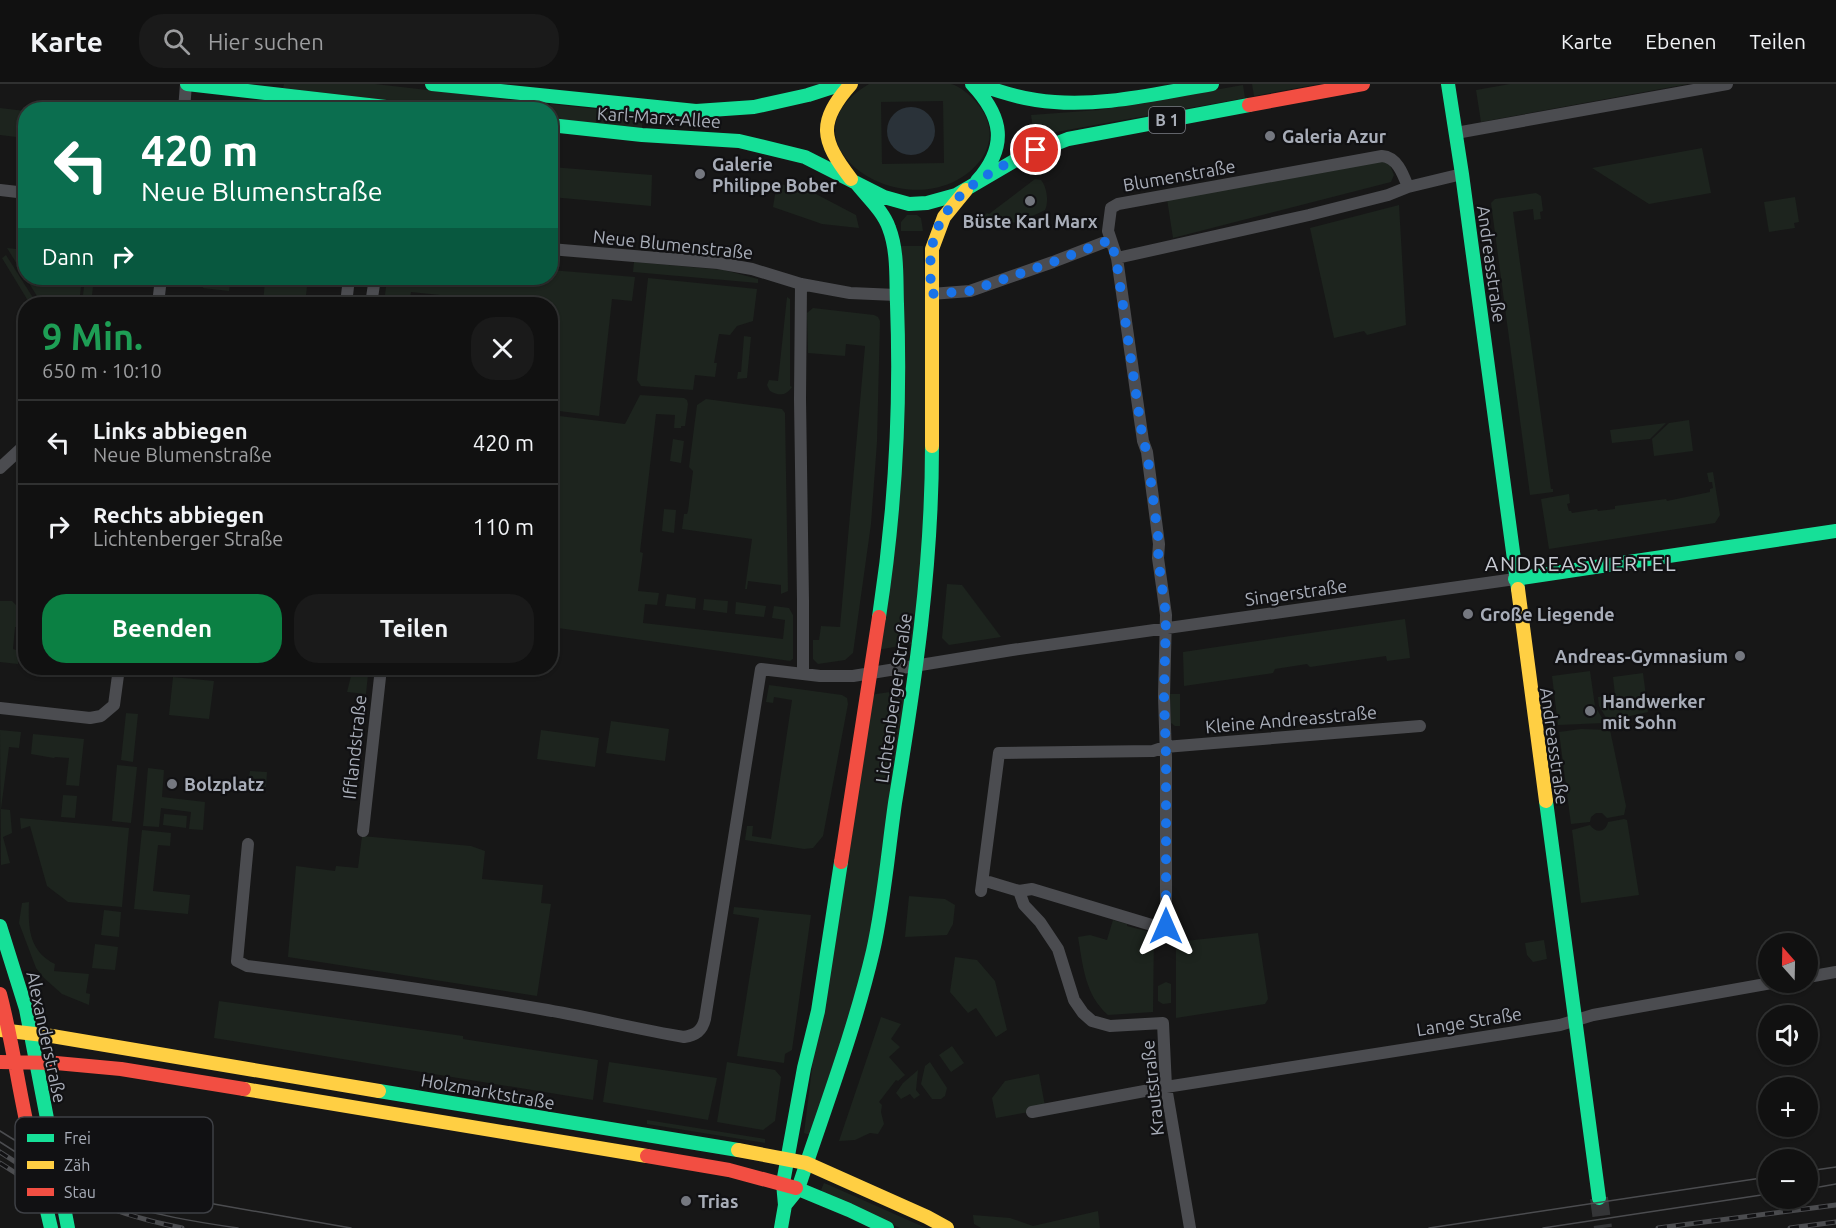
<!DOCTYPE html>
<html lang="de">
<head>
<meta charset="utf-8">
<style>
	:root { --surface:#111; --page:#1a1a1a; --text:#f1f3f6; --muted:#9c9d9f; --line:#303131; --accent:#0b8043 }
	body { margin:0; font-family:Ubuntu,sans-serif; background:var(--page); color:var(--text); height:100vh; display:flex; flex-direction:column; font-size:22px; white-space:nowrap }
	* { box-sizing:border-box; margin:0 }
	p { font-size:20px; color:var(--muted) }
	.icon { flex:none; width:33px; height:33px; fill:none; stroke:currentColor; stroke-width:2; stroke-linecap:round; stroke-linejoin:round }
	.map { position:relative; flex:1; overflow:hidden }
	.sheet { position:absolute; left:18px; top:213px; width:540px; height:378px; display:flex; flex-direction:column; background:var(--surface); border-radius:24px; box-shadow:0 2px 4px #0004,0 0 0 2px var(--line) }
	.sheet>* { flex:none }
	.hud { position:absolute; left:18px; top:18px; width:540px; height:183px; border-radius:24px; box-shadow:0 2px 4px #0004,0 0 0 2px var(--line); background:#0b6e4f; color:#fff; overflow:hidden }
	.needle { width:39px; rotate:340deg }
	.fabs { position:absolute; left:1758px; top:849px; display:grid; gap:12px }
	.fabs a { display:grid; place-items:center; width:60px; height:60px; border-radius:50%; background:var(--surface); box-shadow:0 2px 4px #0004,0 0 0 2px var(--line); font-size:30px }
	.pin { position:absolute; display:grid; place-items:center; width:51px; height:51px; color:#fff; margin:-26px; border:3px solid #fff; border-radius:50%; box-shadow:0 2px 6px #0007 }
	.me { position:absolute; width:66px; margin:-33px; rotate:0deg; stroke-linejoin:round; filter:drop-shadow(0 0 4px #0008) }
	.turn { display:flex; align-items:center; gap:21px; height:126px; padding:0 24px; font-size:27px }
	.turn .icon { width:78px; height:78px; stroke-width:2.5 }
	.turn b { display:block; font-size:42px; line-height:51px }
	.then { display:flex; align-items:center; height:57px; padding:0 24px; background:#0003; gap:12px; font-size:22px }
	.round { display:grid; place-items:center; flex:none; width:63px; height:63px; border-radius:24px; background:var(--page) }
	.overview { display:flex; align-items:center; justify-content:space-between; height:102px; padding:0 24px }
	h1 { font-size:36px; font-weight:700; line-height:45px; color:#1e9e55 }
	.button { display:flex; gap:12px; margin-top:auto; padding:12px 24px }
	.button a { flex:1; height:69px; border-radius:24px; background:var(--accent); color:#fff; font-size:24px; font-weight:700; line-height:69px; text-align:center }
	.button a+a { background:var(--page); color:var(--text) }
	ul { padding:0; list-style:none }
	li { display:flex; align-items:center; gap:18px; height:84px; padding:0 24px; border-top:2px solid var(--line) }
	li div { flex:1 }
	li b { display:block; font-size:22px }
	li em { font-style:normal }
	header { display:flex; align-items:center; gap:36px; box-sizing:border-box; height:84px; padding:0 30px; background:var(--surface); border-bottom:2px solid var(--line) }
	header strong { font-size:28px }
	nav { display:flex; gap:33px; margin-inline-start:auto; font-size:21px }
	.search { width:420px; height:54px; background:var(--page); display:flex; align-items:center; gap:15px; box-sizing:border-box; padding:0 21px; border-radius:24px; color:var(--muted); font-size:22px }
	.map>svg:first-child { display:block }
</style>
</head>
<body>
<header>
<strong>Karte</strong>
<div class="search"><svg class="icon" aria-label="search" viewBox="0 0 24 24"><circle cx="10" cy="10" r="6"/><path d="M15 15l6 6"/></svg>Hier suchen</div>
<nav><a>Karte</a><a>Ebenen</a><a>Teilen</a></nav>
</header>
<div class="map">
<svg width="1836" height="1144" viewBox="0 0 1836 1144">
	<rect width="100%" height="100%" fill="#171717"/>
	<!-- green -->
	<path fill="#1d241e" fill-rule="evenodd" d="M284,0H375L541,19V25L470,26L283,4Z
		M869,0C888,0 908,0 928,0C935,0 944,0 951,0C960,2 970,11 976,18C1002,47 988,79 957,96C887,134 780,53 869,0ZM943,17L944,79L882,80L881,18Z
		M1252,0H1319L1254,12Z
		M1510,0H1688L1481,38L1476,6Z
		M1243,1L1245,14L1034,52L1031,31L1099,26Z
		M550,20L643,30L642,44L551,35Z
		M0,24L25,27V54L0,51Z
		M1702,64L1711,109L1649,120L1592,84Z
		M1382,76L1389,79L1394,91L1391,98L1173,154L1167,115Z
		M551,83L652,91L651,122L551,113Z
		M1035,95L1041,96C1047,103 1049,118 1045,126C1031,134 991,147 977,145L976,139L987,129L989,130Z
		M777,99L814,109L856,131L859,144L822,140L773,123Z
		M1536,109L1541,112L1543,127L1540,128L1541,135L1534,136L1533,125L1513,128L1551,405H1553V408L1530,411L1491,119L1495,115Z
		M1795,113L1799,138L1794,139L1795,144L1769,148L1764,118Z
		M1399,121L1406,241L1367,251L1364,247L1334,254L1310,144Z
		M907,131H917L921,134L923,147H901V138Z
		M901,162H923L930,346L917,559L877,566Z
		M7,164L25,166L26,194H82L79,220H42Z
		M6,171L37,220H30L2,174Z
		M634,178L724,186L758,195V199L633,188Z
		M551,186L635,193L632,217L612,215L599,332L551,326L550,220H527L411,208L409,220H384L387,194H550Z
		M85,194H94L91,220H82Z
		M205,194H231L229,207L203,204Z
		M243,194H308L305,220H263L265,197Z
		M648,194L757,205L753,237L737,242L730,251L719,250L714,279H717L715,293L695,291L693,306L641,302L637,296Z
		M787,213L790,215V302L792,303C786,312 779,312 770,307L767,301L769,296L778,297Z
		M813,224L874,231L878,233L880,237L877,358L871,440L853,569L845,576L818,580L813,575V556H819L821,542L840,543L865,262L846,260L845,272L808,269L807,229Z
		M744,252L751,253L747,294L737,295L738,288H741Z
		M640,311L684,314L687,316L688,320L685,342H681V344H674L675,331L656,330L640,468L643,469L638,507L659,509L657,521L645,520L643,539L783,555L785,536L772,534L774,522L789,524L793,531V575L790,577L551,543V331L625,340Z
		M706,315L782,325L785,329L788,507L781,510V501L748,497L747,505H745L752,455L682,445L684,430H687L688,427L693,387L689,383L697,321Z
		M1689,336L1693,367L1654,372L1652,355L1669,339Z
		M1666,339L1650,355L1612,359L1610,346Z
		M673,355L684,357L681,379L670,377Z
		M1713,388L1720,431L1715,439L1549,465L1541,415L1569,410L1570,419L1567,420L1569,427H1571L1572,429L1597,425L1598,427L1615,425V422L1666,415L1667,417L1710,408V405L1713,404L1712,398H1709L1707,389Z
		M664,425L676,426L674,449L662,447Z
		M947,500L962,501L1001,553L949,561L942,554Z
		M667,510L696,514L695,525L665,522Z
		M704,515L728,517L727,529L703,526Z
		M0,517H12L25,530V544L15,543L13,565L19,567L18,580L0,578Z
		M736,518L766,522L764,533L735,530Z
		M1405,535L1410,574L1387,577L1386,572L1310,583L1307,580L1275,585L1273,589L1184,602L1183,568Z
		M1590,587L1595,622L1605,639L1558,641L1552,592Z
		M352,588L368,590L366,610L347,608Z
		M1643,589L1648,628L1608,637L1599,622L1598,613L1615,611L1613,593Z
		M173,593L214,597L209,635L169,631Z
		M769,601L842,611L847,614L848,620L823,752L813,764L804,765L745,756L747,742H753L752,752L771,755L792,616L774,613L773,619L766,618Z
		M911,605L873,846L846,945L810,1051L804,1049L816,952L869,611Z
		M1170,610H1180V642H1175L1171,639Z
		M126,629L138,630L133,678L121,676Z
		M611,637L669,645L665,677L606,669Z
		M1581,645L1610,646L1626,722L1624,731L1607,734L1602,729H1596L1591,733L1590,738L1571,740L1559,648Z
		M0,646L21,648L19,664L9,663L1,725L10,726L12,749L3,753L10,779L1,781Z
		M541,646L599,654L595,683L537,675Z
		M33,650L84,655L79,702L66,701L69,674L55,673L54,674L31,670Z
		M117,681L137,683L131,739L112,737Z
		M148,684L164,686L162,713L205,718L203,746L189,745L191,728L161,724L159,743L143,742Z
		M250,687L267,688L266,703L248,702Z
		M63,711L77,712L75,734L61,733Z
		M164,730L187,732L186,744L163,741Z
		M20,734L129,744L122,823L68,818L47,802L30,742L21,745Z
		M1624,735L1627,736L1639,811L1581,819L1572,746L1590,741C1596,750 1606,748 1608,738Z
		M142,746L171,749L170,762L158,761L153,807L190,811L188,830L134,825Z
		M362,752L471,762L485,767L482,795L543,801L541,819L551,820L537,912L288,873L296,782L335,787L336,782L358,784Z
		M909,812L945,815L955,821L953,840L947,851L905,853Z
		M29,818C28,844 29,867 55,880L54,887L89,890L86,909L90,910L89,921L62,910L44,894L36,884L19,839L22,819Z
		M734,823L811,831L792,966L785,970L784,979L737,972L759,834L733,830Z
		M104,826L121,828L119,853L101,851Z
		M1113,836L1127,840V842L1154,849L1153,928L1108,931C1085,911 1083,882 1078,853L1090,851L1107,856Z
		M1258,849L1268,915L1265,920L1176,934V858Z
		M1544,856L1547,875L1533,878L1527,871L1525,859Z
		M95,860L118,863L115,886L92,884Z
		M955,873L977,876L995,897L1007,946L996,953L976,924L968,929L950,908Z
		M1166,898L1171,900V919L1163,920L1158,917V902Z
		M219,917L463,952V955L598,976L593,1016L214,954Z
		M881,933L901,940L891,955L900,963L889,973L905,991L898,997L896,996L879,1018L882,1021L881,1028L884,1040L878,1050L870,1049L855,1056L839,1057Z
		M952,962L964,979L951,988L939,971Z
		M609,978L717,994L708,1036L603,1018Z
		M727,978L775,986L781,993L775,1037L763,1046L717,1038Z
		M930,978L947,1004L945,1012L941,1015H932L921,1000L925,982Z
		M918,986L916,1006L920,1011L914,1015L910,1010L901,1015L896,1009L903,999Z
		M1039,990L1045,1022L1029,1028L996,1034L992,1014L1005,997Z
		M647,1036L765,1055V1059L647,1040Z
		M824,1099L829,1101L926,1144H900L824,1109L821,1106Z
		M1098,1127L1100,1144H981L974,1140L973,1131L1010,1134L1033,1142Z"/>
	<!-- water -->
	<path fill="#2a3239" d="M887 47a24 24 0 1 1 48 0a24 24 0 1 1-48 0Z"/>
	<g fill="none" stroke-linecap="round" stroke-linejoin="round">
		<!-- secondary-tunnel -->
		<path stroke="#343537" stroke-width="18" stroke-dasharray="18 9" stroke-linecap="butt" d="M1599,1114L1603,1144"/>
		<!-- street -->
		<path stroke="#4b4c50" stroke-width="12" d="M184,26L186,0
			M1456,49L1727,0
			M0,106L26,109
			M550,165L718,179L752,185L801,200L850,209L896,211
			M1117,174L1309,131L1388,111L1408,103L1462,90
			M801,200L800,315L803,516V590
			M931,210L970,207L1053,178L1110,156
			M158,220L161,194
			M346,220L349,194
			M371,220L375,194
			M0,384L26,360
			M0,624L90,634L101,632L114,621L119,584
			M363,747L381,584
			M248,760L237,877L247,882C345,894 444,908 541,925C589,933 636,945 684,953C696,951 702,947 705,935L761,585L820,592H853L1012,566L1515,495
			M989,798L1019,807L1032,805L1155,842H1166V674L1164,612L1166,531L1158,474L1159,460L1147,368L1143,357L1117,174L1108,147L1111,124L1118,120L1382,72C1397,73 1403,90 1408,103
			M981,807L999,669L1153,667L1165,663L1420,642
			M1019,807L1024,821L1040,838L1058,865L1074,916L1083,929L1092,937L1110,942L1163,939L1166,1003L1190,1144
			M1808,893L1836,888
			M1032,1028L1166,1003L1560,941L1593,931L1777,898"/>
		<!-- fast -->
		<path stroke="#16e098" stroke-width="14" d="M187,0L412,26
			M432,0L696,27L754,23L808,11L842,0
			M972,0C1003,33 1008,62 977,97
			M978,0C997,7 1016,13 1036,16C1095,25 1155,10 1212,0
			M1448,0L1462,90L1518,505
			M550,41L642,51L739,57L805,73L884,113L909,120L927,119L956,111L1019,74L1068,55L1249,21
			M857,100C868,114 883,127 889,144C898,167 896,196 897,220C901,325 895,429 879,533
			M1515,495L1836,447
			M1546,717L1599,1114
			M0,842L26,925L68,1144
			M379,1007L738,1066
			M31,1059L51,1144
			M796,1104L849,1126L887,1144
			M785,1121L798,1105C824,1026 854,948 873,867C884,818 888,768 895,719C915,598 932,484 932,362
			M781,1144L785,1121L783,1099L804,984L818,927L841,778"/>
		<!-- slow -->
		<path stroke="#ffcf43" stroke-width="14" d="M851,0C817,38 821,56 851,95
			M932,362V165L944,133L966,106
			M1518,505L1546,717
			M0,946L52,952L379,1007
			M244,1005L647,1072
			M738,1066L806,1079L927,1133L947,1144"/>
		<!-- jam -->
		<path stroke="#f24e42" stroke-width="14" d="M1249,21L1363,0
			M841,778L879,533
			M0,910C13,959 19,1009 31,1059
			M0,978L56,979L121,985L244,1005
			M647,1072L729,1086L796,1104"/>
		<!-- tram -->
		<path stroke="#4b4c4f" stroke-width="1.5" d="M0,1047C72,1094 142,1107 225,1122C267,1129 309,1137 351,1144
			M0,1058C35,1081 72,1102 111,1116C152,1131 196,1138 238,1144
			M1808,1087L1836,1083
			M1808,1105L1836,1100
			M1429,1144L1768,1093
			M1543,1144L1768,1110"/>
		<defs>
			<path id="rail" d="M0,1068C56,1106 115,1131 182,1144
				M0,1079L25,1095
				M1658,1144L1836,1121
				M1790,1144L1836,1138"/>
		</defs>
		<!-- rail casing -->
		<use href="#rail" stroke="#4b4c4f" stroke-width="5"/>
		<!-- rail -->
		<use href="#rail" stroke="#111113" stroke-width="3" stroke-dasharray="9" stroke-linecap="butt"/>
	</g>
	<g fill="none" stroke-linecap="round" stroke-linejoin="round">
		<!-- route -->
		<path stroke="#1a73e8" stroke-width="10" stroke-dasharray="0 18" d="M1036,66C992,85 941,112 932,163C929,178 931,195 931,210L970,207L1053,178L1110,156L1116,174L1143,357L1147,368L1159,460L1158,474L1166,531L1164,612L1166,674V842"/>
	</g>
	<!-- markers -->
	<g fill="#757880" stroke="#111113" stroke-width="2">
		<circle cx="1270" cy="52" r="6"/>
		<circle cx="700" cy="90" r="6"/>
		<circle cx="1030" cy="117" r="6"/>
		<circle cx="1468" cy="530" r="6"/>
		<circle cx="1740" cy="572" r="6"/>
		<circle cx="1590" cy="627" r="6"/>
		<circle cx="172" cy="700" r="6"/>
		<circle cx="686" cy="1117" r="6"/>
	</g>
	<g text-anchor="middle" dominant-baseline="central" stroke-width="4.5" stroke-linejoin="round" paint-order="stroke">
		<!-- shield labels -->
		<rect fill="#111113" stroke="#7b7e86" stroke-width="1.5" x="1149" y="23" width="36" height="26" rx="4.5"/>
		<g font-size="16" font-weight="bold" fill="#a8adb8">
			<text x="1167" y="36">B 1</text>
		</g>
		<!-- street labels -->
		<g font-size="18" fill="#a8adb8" stroke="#111113">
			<text transform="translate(659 33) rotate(4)">Karl-Marx-Allee</text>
			<text transform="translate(1179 91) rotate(-10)">Blumenstraße</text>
			<text transform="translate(673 160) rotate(6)">Neue Blumenstraße</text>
			<text transform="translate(1492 180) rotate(82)">Andreasstraße</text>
			<text transform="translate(1296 508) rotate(-8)">Singerstraße</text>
			<text transform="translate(893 614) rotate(-82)">Lichtenberger Straße</text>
			<text transform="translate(1291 635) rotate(-5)">Kleine Andreasstraße</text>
			<text transform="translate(1555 662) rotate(82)">Andreasstraße</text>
			<text transform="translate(354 663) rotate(-84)">Ifflandstraße</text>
			<text transform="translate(1469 937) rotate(-9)">Lange Straße</text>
			<text transform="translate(47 953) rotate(78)">Alexanderstraße</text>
			<text transform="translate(1152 1004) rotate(-96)">Krautstraße</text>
			<text transform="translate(488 1007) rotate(10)">Holzmarktstraße</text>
		</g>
		<!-- poi labels -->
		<g font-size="18" font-weight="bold" fill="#a8adb8" stroke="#111113" text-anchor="start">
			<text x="1282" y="52">Galeria Azur</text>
			<text x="712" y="80">Galerie<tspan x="712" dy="21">Philippe Bober</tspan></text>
			<text x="1030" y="137" text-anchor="middle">Büste Karl Marx</text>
			<text x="1480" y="530">Große Liegende</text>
			<text x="1728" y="572" text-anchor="end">Andreas-Gymnasium</text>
			<text x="1602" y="617">Handwerker<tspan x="1602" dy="21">mit Sohn</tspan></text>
			<text x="184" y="700">Bolzplatz</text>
			<text x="698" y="1117">Trias</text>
		</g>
		<!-- quarter labels -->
		<g font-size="21" letter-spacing="1.5" fill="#c9ccd4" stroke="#111113">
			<text x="1581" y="479">ANDREASVIERTEL</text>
		</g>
	</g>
	<!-- legend -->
	<rect x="15" y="1033" width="198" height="96" rx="9" fill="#111113" stroke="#3e4045" stroke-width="1.5"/>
	<rect x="27" y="1050" width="27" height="8" fill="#16e098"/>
	<rect x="27" y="1077" width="27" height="8" fill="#ffcf43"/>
	<rect x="27" y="1104" width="27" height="8" fill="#f24e42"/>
	<g font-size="16" fill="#a8adb8">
		<text x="64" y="1060">Frei</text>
		<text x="64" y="1087">Zäh</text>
		<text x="64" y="1114">Stau</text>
	</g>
</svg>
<div class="fabs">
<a><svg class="needle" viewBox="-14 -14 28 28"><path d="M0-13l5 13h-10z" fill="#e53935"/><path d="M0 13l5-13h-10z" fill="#9c9d9f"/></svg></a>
<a><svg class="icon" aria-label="sound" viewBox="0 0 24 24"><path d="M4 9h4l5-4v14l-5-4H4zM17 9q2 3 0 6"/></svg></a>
<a>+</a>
<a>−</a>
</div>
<div class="pin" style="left:1036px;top:66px;background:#d93025"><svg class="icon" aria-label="arrive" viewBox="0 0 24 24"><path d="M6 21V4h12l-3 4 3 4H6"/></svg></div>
<svg class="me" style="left:1166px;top:842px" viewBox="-20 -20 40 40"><path d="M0-17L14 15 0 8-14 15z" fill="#1a73e8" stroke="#fff" stroke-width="4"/></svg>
<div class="hud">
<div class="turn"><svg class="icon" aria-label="left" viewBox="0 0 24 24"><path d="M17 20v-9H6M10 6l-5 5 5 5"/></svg><div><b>420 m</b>Neue Blumenstraße</div></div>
<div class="then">Dann<svg class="icon" aria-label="right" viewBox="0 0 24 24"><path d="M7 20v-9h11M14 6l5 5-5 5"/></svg></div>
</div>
<section class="sheet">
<div class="overview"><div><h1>9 Min.</h1><p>650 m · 10:10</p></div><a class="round"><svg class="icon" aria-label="close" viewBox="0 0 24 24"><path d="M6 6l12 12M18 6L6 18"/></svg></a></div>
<ul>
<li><svg class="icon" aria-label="left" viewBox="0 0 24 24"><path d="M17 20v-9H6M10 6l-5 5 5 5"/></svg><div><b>Links abbiegen</b><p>Neue Blumenstraße</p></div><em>420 m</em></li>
<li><svg class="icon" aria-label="right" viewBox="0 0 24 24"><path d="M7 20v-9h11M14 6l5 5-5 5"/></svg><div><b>Rechts abbiegen</b><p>Lichtenberger Straße</p></div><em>110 m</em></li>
</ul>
<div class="button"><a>Beenden</a><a>Teilen</a></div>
</section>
</div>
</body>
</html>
